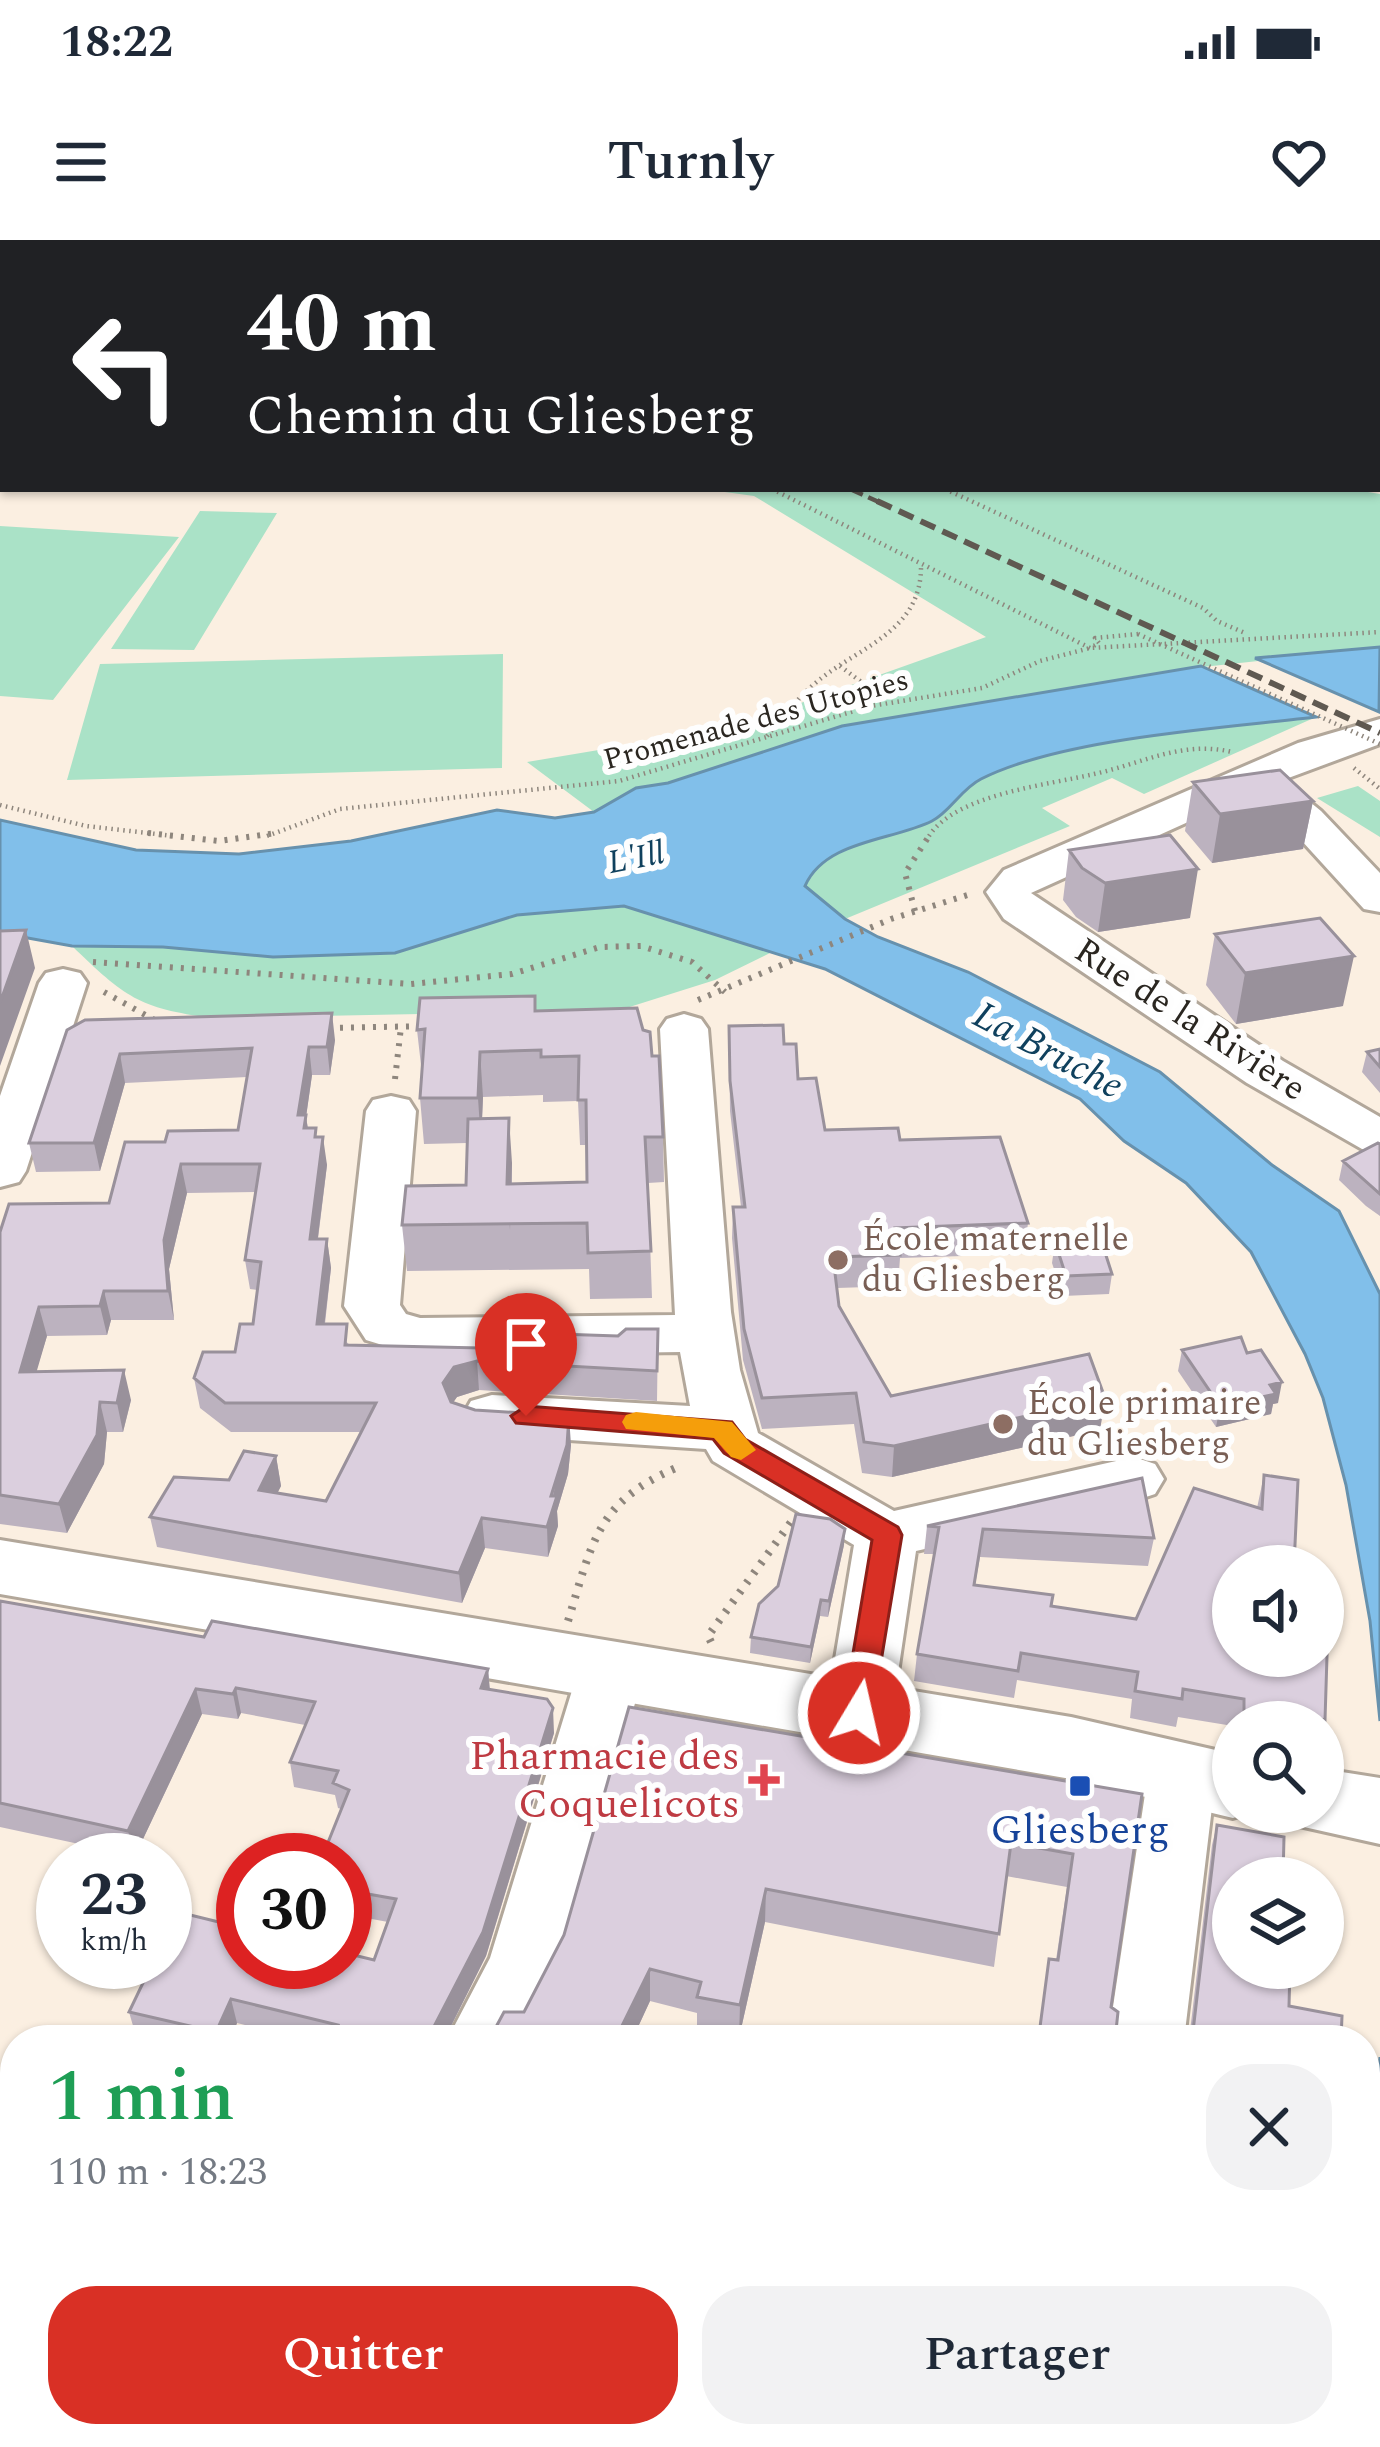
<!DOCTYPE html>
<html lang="fr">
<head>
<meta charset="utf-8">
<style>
	:root { --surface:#fff; --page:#f2f2f3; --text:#1f2937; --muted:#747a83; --accent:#d93025 }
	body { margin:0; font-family:Spectral,serif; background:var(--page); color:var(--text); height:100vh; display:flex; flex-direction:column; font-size:45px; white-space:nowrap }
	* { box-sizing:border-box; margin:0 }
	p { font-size:39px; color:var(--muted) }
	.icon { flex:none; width:66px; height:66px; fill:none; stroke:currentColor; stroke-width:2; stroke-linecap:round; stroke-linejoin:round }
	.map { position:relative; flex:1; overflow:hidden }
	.sheet { position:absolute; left:0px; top:1785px; width:1380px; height:423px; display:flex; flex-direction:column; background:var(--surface); border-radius:48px 48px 0 0; box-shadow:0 3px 9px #0004 }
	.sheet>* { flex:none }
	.banner { position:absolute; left:0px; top:0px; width:1380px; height:252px; box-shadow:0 3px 9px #0004; background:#202124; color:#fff; overflow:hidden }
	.fabs { position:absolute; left:1212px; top:1305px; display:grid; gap:24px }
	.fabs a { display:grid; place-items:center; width:132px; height:132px; border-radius:50%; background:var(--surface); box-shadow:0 3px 9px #0004; font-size:60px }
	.speed { position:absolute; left:36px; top:1593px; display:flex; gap:24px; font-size:60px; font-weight:700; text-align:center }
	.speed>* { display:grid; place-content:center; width:156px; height:156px; border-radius:50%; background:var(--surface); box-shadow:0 3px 9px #0004; line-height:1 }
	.speed small { font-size:30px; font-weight:400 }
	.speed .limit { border:18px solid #d22; background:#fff; color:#111 }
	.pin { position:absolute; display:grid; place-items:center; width:102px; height:102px; color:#fff; margin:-123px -51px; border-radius:50% 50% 50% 0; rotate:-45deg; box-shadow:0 0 12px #0007 }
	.pin .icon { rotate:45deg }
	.me { position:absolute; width:132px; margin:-66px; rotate:9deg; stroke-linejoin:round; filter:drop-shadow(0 0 9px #0008) }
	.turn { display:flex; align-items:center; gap:42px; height:252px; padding:0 48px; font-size:54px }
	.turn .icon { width:156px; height:156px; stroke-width:2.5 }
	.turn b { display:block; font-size:84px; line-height:102px }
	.round { display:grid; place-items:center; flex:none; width:126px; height:126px; border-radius:48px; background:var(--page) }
	.headline { display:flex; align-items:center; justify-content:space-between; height:204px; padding:0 48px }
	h1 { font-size:72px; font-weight:600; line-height:90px; color:#1e9e55 }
	.action { display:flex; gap:24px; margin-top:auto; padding:24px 48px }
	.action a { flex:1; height:138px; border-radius:48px; background:var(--accent); color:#fff; font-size:48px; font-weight:600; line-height:138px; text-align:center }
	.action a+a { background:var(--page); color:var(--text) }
	.status { display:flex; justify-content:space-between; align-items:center; height:84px; padding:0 60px; background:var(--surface); direction:ltr }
	.status svg { height:33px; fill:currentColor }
	header { display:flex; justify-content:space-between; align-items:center; height:156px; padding:0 48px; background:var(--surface); font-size:54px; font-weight:600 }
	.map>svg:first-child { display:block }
</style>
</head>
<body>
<div class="status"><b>18:22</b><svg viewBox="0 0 49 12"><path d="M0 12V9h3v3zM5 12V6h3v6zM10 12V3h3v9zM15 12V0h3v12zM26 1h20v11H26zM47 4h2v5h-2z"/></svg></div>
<header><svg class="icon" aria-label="menu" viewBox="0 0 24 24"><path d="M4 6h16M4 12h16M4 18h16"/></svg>Turnly<svg class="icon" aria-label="heart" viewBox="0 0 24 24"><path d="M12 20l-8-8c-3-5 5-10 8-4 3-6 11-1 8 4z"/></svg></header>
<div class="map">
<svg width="1380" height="2207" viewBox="0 0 1380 2207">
	<rect width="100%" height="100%" fill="#fbefe1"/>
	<!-- green -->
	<path fill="#aae2c7" d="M703,249H1350L1380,254V408L1166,431L842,486L668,543L636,548L594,572L527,522L730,488L986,397L754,256Z
		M200,271L277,273L194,410L111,409Z
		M0,286L179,297L53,460L0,456Z
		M503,414L502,528L67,540L100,424Z
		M1316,477L1144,554L1112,538L1042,568L1070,586L845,679L805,646C825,601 892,601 932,581C950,572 961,549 981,539C1061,498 1224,488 1316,477Z
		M1358,546L1380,561V597L1317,558Z
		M624,666L772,712L715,740L620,770L212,778C138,768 125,757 72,706L163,707L273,717L395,713L517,675Z"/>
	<!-- water -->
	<path fill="#81bfea" stroke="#6791ad" stroke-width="3" d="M1380,407L1379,472L1255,418Z
		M1201,426L1316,477C1223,488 1062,498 981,539C961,549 950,572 932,581C892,601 825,600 805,646L845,679L878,697L968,732L1160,832L1272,925L1339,971L1380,1054V1481L1370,1381L1346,1245L1323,1158L1305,1114L1251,1012L1186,943L1124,901L1080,859L825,729L624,666L517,675L395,713L273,717L163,707L72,706L0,693V580L136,610L239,614L351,601L497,570L555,578L594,572L636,548L668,543L842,486Z
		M1380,1817V2207H1353L1354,2193H1365V2045Z"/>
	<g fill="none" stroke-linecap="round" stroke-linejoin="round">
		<defs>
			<path id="minor" d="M1063,0H1095L1097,3H1065Z
				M0,4L3,5V22H0Z
				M3,197V218L0,219V198Z
				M1380,479V504L1283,540L1321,571L1380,633V672L1364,669L1291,589L1250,554L1031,653L1283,821L1380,877V914L1362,909L1247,843L1004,679L986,652L1004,630L1298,503Z
				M63,729L80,733L87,743L26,931L19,942L0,947V856L39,743L46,733Z
				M684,774L701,779L708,789L731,1072L740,1130L758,1193L894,1271L1134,1217L1155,1224L1164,1239L1155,1254L1134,1261L916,1311L892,1473L883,1492L859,1499L835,1492L826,1473L854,1305L713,1221L706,1209L492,1195L471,1189L463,1175L471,1161L492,1155L690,1166L680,1112L418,1116L366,1100L344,1066L366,871L373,860L391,856L409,860L416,871L400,1065L406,1074L420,1078L675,1075L660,789L667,779Z
				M611,1406L634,1413L644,1431L562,1725L524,1800H447L490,1718L578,1431L588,1413Z
				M1182,1506L1206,1514L1216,1534L1184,1800H1108L1148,1534L1158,1514Z
				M228,2193H316L310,2207H223Z"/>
			<path id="major" d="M0,1300L1071,1477L1233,1514V1572H1252L1233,1578L1071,1539L0,1354Z
				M1323,1529L1380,1538V1604L1295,1585L1288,1572H1323Z"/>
		</defs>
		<!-- minor casing -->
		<use href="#minor" stroke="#b2a79a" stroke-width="6"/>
		<!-- major casing -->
		<use href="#major" stroke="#b2a79a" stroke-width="6"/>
		<!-- path-far2 -->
		<path stroke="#8e867d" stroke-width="4.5" stroke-dasharray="1.5 4.5" stroke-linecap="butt" d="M258,0L262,3
			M409,0L415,3
			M627,3L665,0
			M772,249L1090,408L1099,403L1095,398L1138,394
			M945,249L1203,368L1217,381L1245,393
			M840,426L864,444L871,466
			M767,496C784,476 799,456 819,440C863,405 922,390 921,325
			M1354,528L1380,549
			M0,565L86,586L174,596
			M267,596L340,569L619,541L871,466L982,448L1040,421L1090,408L1380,392
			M929,596C956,554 1048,545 1094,534C1141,524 1182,500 1232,512"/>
		<!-- path-far1 -->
		<path stroke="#8e867d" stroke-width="6" stroke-dasharray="3 8" stroke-linecap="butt" d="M148,593L219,601L276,593
			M915,671L905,633L931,593
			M93,722L411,744L512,734L600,707L641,706L692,722L725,752
			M104,752L158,782
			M698,760L891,679L974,653
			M329,788L428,786
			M395,839L401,787"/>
		<!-- path -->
		<path stroke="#8e867d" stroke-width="8" stroke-dasharray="3 9" stroke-linecap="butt" d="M568,1381C592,1304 596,1262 676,1228
			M711,1402L708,1396L791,1282"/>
		<!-- minor -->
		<use href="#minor" fill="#fff" fill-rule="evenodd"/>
		<!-- major -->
		<use href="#major" fill="#fff" fill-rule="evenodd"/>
		<!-- rail-far1 -->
		<path stroke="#5f5951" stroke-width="4.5" stroke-dasharray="14 6" stroke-linecap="butt" d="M353,0L359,3
			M850,249L883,264"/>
		<!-- rail -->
		<path stroke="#5f5951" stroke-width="6" stroke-dasharray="16 8" stroke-linecap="butt" d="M877,261L1380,493"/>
		<!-- path-bridge -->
		<path stroke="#8e867d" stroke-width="4.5" stroke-dasharray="1.5 4.5" stroke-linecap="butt" d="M1138,394L1380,504"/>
	</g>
	<!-- wall -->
	<path fill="#bcb2bf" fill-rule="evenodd" d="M1114,0H1380V72H1377V3H1120Z
		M1193,542L1313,561L1303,609L1212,623L1185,591Z
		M1069,610L1190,678L1098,692L1076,677L1063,660Z
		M1215,694L1343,766L1236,784L1206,745Z
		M536,771L643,790L652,816L663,897L664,942L648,943L652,1058L590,1059L589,1029L407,1031L402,985L466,945L467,903L424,904L420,858L422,834L417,790ZM543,855V862L578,861L580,905H587V942L512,944V923L482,879L483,857Z
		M729,786L784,804L798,839L825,890L900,900L1028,983L1024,1014L900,1018L898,1046L837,1048L839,1066L891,1156L1105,1158L1100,1190L892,1237L862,1233L854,1184L762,1189L743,1120L732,998L733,967H741L730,871Z
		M67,790L335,800L330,835H312L306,877L308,888L317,897L327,925L318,999H327L331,1028L325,1084L350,1105L481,1108L558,1094L618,1096L658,1089L657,1161L479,1150L457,1157L453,1162L571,1205L568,1234L557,1271L558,1286L548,1317L485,1308L462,1363L157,1307L150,1277L276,1216L281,1246L277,1253L326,1261L361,1192H231L200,1168L194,1138L235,1112L253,1084L257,1050L250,1049L245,1020L256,952L187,953L169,1029L174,1080H111L107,1095L47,1096L36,1131L131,1160L123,1192H107L104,1224L67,1293L0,1284V992L109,963L165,902L238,890L247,837L125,843L100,931L36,932L29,903Z
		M1380,809V853L1362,832L1367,812Z
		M1380,904V976L1366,966L1339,940L1343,921Z
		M1055,1002L1112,1034L1109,1054L1063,1056L1052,1023Z
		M1182,1110L1247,1113L1278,1163L1273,1164L1271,1174L1216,1187L1178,1131Z
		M1264,1235L1298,1240L1233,1326L1325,1480L1323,1488V1482H1233V1486L1178,1477L1176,1487L1130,1478L1132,1459L1017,1440L1014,1458L914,1441L917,1414L934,1314H924L927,1286L1154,1298L1148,1326L980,1317L975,1345L1051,1366L1136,1379L1257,1268Z
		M844,1305L828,1377L820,1376L810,1423L750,1413L751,1397Z
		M0,1361L204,1397L488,1429L490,1450L554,1493L486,1716L444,1800H304L237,1783L230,1800H152L136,1796L129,1772L152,1722L374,1720L388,1682L345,1674V1620L341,1569L338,1568L335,1555L294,1547L290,1522L305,1485L241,1473L238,1479L202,1474L135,1616L0,1587Z
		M1142,1554L1111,1767L1115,1800H1037L1049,1719L1056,1720L1067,1647L1006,1636L994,1727L765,1682L739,1798L697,1790V1773L650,1761L632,1800H489L524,1772L564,1695Z
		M1217,1585L1233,1638L1289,1766L1341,1800H1189L1212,1605Z
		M0,2104L15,2113V2189L0,2181Z
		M22,2193H196L189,2202L191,2207H47Z
		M462,2193H773L801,2207H489Z"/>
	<!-- shaded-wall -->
	<path fill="#99919b" d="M1377,48H1380V72H1377Z
		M3,138V165L0,168V141Z
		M1313,561L1303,609L1212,623L1220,574Z
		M1198,629L1190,678L1098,692L1105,643Z
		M26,690L35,728L0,826V763Z
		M1354,716L1343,766L1236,784L1245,733Z
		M332,773L335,800L330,835L327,807Z
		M309,807L312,835L306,877L310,903L298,875Z
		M480,812L483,857L481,903L478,858Z
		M120,814L125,843L100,931L94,903Z
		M509,878L512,923L510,990L507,944Z
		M323,897L327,925L314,1028L310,999Z
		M181,924L187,953L169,1029L174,1080L168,1051L164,1000Z
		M327,999L331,1028L321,1113L317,1084Z
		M104,1051L111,1080L107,1095L100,1066Z
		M39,1067L47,1096L28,1161L20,1132Z
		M477,1121L479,1150L457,1157L446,1173L443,1143L454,1127Z
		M124,1130L131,1160L123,1192L117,1163Z
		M1282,1142L1278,1163L1273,1164L1271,1174L1216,1187L1220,1166L1270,1145Z
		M1105,1158L1100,1190L892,1237L894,1206Z
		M100,1162L107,1192L104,1224L67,1293L59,1264Z
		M569,1176L571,1205L568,1234L557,1271L558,1286L548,1317L547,1287Z
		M276,1216L281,1246L264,1280L259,1250Z
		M482,1278L485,1308L462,1363L459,1333Z
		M845,1289L844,1305L828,1377L829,1361Z
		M821,1360L820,1376L810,1423L811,1407Z
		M488,1429L490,1454L481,1448Z
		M236,1448L241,1473L238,1479L233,1454Z
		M196,1449L202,1474L135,1616L128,1591Z
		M553,1468L554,1493L486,1716L444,1800H427Z
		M766,1649L765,1682L739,1798L740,1765Z
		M650,1729V1761L632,1800H615Z
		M231,1759L237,1783L230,1800H218L216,1792Z
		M66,2193H71L76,2207H65L62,2199Z
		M178,2193H196L189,2202L191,2207H167Z"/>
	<!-- building -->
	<path fill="#dbcfde" stroke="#99919b" stroke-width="3" d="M1159,0H1380V12L1377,15V3H1156L1164,2Z
		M1377,15V32L1380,33V48H1377Z
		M3,104V138L0,141V105Z
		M1280,530L1313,561L1220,574L1193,542Z
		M1170,595L1198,629L1105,643L1082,628L1069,610Z
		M1320,678L1354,716L1245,733L1215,694Z
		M26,690L0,763V691Z
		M535,756V771L637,768L643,790L650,792L652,816H659L663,897H645L651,1011L588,1013L587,983L402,985L406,946L466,945L468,879L509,878L507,944L587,942L586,860H578L579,816L541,817V810L480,812L478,858H420L425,789L417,790L420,758Z
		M332,773L327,807H309L298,875H306L304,888H316L315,897H323L310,999H327L317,1084H347L345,1105L481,1108L483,1094L558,1089V1094L618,1096L626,1089H658L657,1131L477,1121L454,1127L443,1143L451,1162L475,1170L569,1176L567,1205L551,1256H557L547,1287L482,1278L459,1333L150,1277L174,1237L229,1240L244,1211L276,1216L259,1250L326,1261L376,1163H225L194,1138L203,1112H235L240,1084H253L261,1022L245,1020L260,924H181L164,1000L168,1051H104L100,1066L39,1067L20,1132L124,1130L117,1163L100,1162L97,1195L59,1264L0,1255V992L9,964L109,963L125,902H165L168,891L238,890L252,808L120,814L94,903H29L67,790L85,780Z
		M783,785L784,804H796L798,839L816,838L825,890L898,888L900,900L1000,897L1028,983L895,988L900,1015L833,1017L839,1066L891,1156L1089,1114L1105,1158L894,1206L864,1202L856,1153L762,1158L744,1089L733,967H745L730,841L729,786Z
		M1380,809V827L1367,812Z
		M1378,903L1380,904V954L1343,921Z
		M1101,1000L1112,1034L1066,1036L1055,1002Z
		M1241,1097L1247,1113L1261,1110L1282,1142L1270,1145L1276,1154L1220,1166L1182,1110Z
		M1264,1235L1298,1240L1294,1326H1233V1416H1323V1352H1329L1325,1480L1274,1471L1273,1481L1244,1477V1459L1183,1449L1182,1459L1135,1451L1138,1432L1021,1413L1018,1431L917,1414L939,1287L927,1286L1142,1238L1154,1298L983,1289L974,1345L1053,1355L1051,1366L1136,1379L1194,1248L1262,1269Z
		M796,1274L830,1279L845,1289L829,1361L821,1360L811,1407L751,1397L759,1364L778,1346Z
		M0,1361L204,1397L212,1381L488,1429L481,1448L547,1459L553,1468L483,1692L427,1800H331L338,1785L231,1759L216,1792L129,1772L153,1722H165V1680L170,1670L243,1688V1722H345V1713L374,1720L396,1659L345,1650V1620H321L349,1550L333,1543L338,1531L290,1522L315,1462L236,1448L233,1454L196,1449L128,1591L0,1563Z
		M629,1467L1142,1554L1111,1767L1118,1772L1115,1800H1069L1070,1793L1040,1787L1049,1719L1058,1720L1073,1614L1011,1603L999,1694L766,1649L740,1765L697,1757L701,1742L650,1729L615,1800H608L584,1792L580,1800H489L504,1772H524L564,1695Z
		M1217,1585L1284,1597L1283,1638H1233V1728H1290L1289,1766L1342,1776L1341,1800H1192Z
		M0,2104L15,2113V2173L0,2164Z
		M77,2193H178L167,2207H103Z
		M522,2193H773L801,2207H550Z
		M892,2193H985L984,2196L1006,2207H886Z"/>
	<!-- route -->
	<path fill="#d93025" stroke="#8d1f18" stroke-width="3" d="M526,1166L732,1182L745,1199L898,1287L902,1295L871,1482L859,1486L848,1482L843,1473L872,1300L724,1213L713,1199L516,1183L511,1176Z"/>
	<!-- slow -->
	<path fill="#f59e0b" d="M636,1172L732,1182L756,1210L741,1220L731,1217L714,1198L626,1189L622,1182L626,1175Z"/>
	<!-- markers -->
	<g fill="#8d6e63" stroke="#fefefe" stroke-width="4.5">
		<circle cx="838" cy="1020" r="12"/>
		<circle cx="1003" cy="1184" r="12"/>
	</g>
	<path fill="#e0444e" stroke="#fefefe" stroke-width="4.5" d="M758 1522h12v12h12v12h-12v12h-12v-12h-12v-12h12z"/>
	<rect fill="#1a4fb4" stroke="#fefefe" stroke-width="4.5" x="1068" y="1534" width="24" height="24" rx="6"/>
	<g text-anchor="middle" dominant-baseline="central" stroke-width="12" stroke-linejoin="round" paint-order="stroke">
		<!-- far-street labels -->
		<g font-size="30" fill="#2a2620" stroke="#fefefe">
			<text transform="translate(756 480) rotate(-15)">Promenade des Utopies</text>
		</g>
		<!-- far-water labels -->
		<g font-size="33" font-style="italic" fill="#0f405d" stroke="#fefefe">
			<text transform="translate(636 618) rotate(-11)">L'Ill</text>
		</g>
		<!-- street labels -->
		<g font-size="36" fill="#2a2620" stroke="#fefefe">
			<text transform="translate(1190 780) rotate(33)">Rue de la Rivière</text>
		</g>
		<!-- education labels -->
		<g font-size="36" fill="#785e54" stroke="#fefefe" text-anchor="start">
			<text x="862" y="999">École maternelle<tspan x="862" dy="41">du Gliesberg</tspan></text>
			<text x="1027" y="1163">École primaire<tspan x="1027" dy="41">du Gliesberg</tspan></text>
		</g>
		<!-- water labels -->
		<g font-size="39" font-style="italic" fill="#0f405d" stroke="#fefefe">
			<text transform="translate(1048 811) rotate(28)">La Bruche</text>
		</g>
		<!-- near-health labels -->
		<g font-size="42" fill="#be3a42" stroke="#fefefe" text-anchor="end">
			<text x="740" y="1516">Pharmacie des<tspan x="740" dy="48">Coquelicots</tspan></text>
		</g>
		<!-- near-transit labels -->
		<g font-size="42" fill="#164399" stroke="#fefefe">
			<text x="1080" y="1590">Gliesberg</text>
		</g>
	</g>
</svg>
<div class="fabs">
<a><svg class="icon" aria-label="sound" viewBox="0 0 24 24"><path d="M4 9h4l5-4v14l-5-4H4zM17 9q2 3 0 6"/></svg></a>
<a><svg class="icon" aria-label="search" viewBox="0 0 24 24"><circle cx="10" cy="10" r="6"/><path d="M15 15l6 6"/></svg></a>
<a><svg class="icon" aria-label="layers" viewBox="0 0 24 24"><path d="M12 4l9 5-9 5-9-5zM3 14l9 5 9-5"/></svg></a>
</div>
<div class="speed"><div>23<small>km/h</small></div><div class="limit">30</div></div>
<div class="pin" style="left:526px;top:1176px;background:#d93025"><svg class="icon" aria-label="arrive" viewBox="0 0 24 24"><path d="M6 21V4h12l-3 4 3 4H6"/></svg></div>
<svg class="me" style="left:859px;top:1473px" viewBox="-20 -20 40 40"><circle r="17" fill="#d93025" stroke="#fff" stroke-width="3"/><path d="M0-11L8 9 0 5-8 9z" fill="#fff"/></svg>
<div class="banner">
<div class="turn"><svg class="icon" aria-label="left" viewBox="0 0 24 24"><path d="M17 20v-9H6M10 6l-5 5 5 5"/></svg><div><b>40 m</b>Chemin du Gliesberg</div></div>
</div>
<section class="sheet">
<div class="headline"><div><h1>1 min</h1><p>110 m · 18:23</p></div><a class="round"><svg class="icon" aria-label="close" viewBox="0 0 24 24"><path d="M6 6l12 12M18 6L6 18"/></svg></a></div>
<div class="action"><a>Quitter</a><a>Partager</a></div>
</section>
</div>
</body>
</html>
